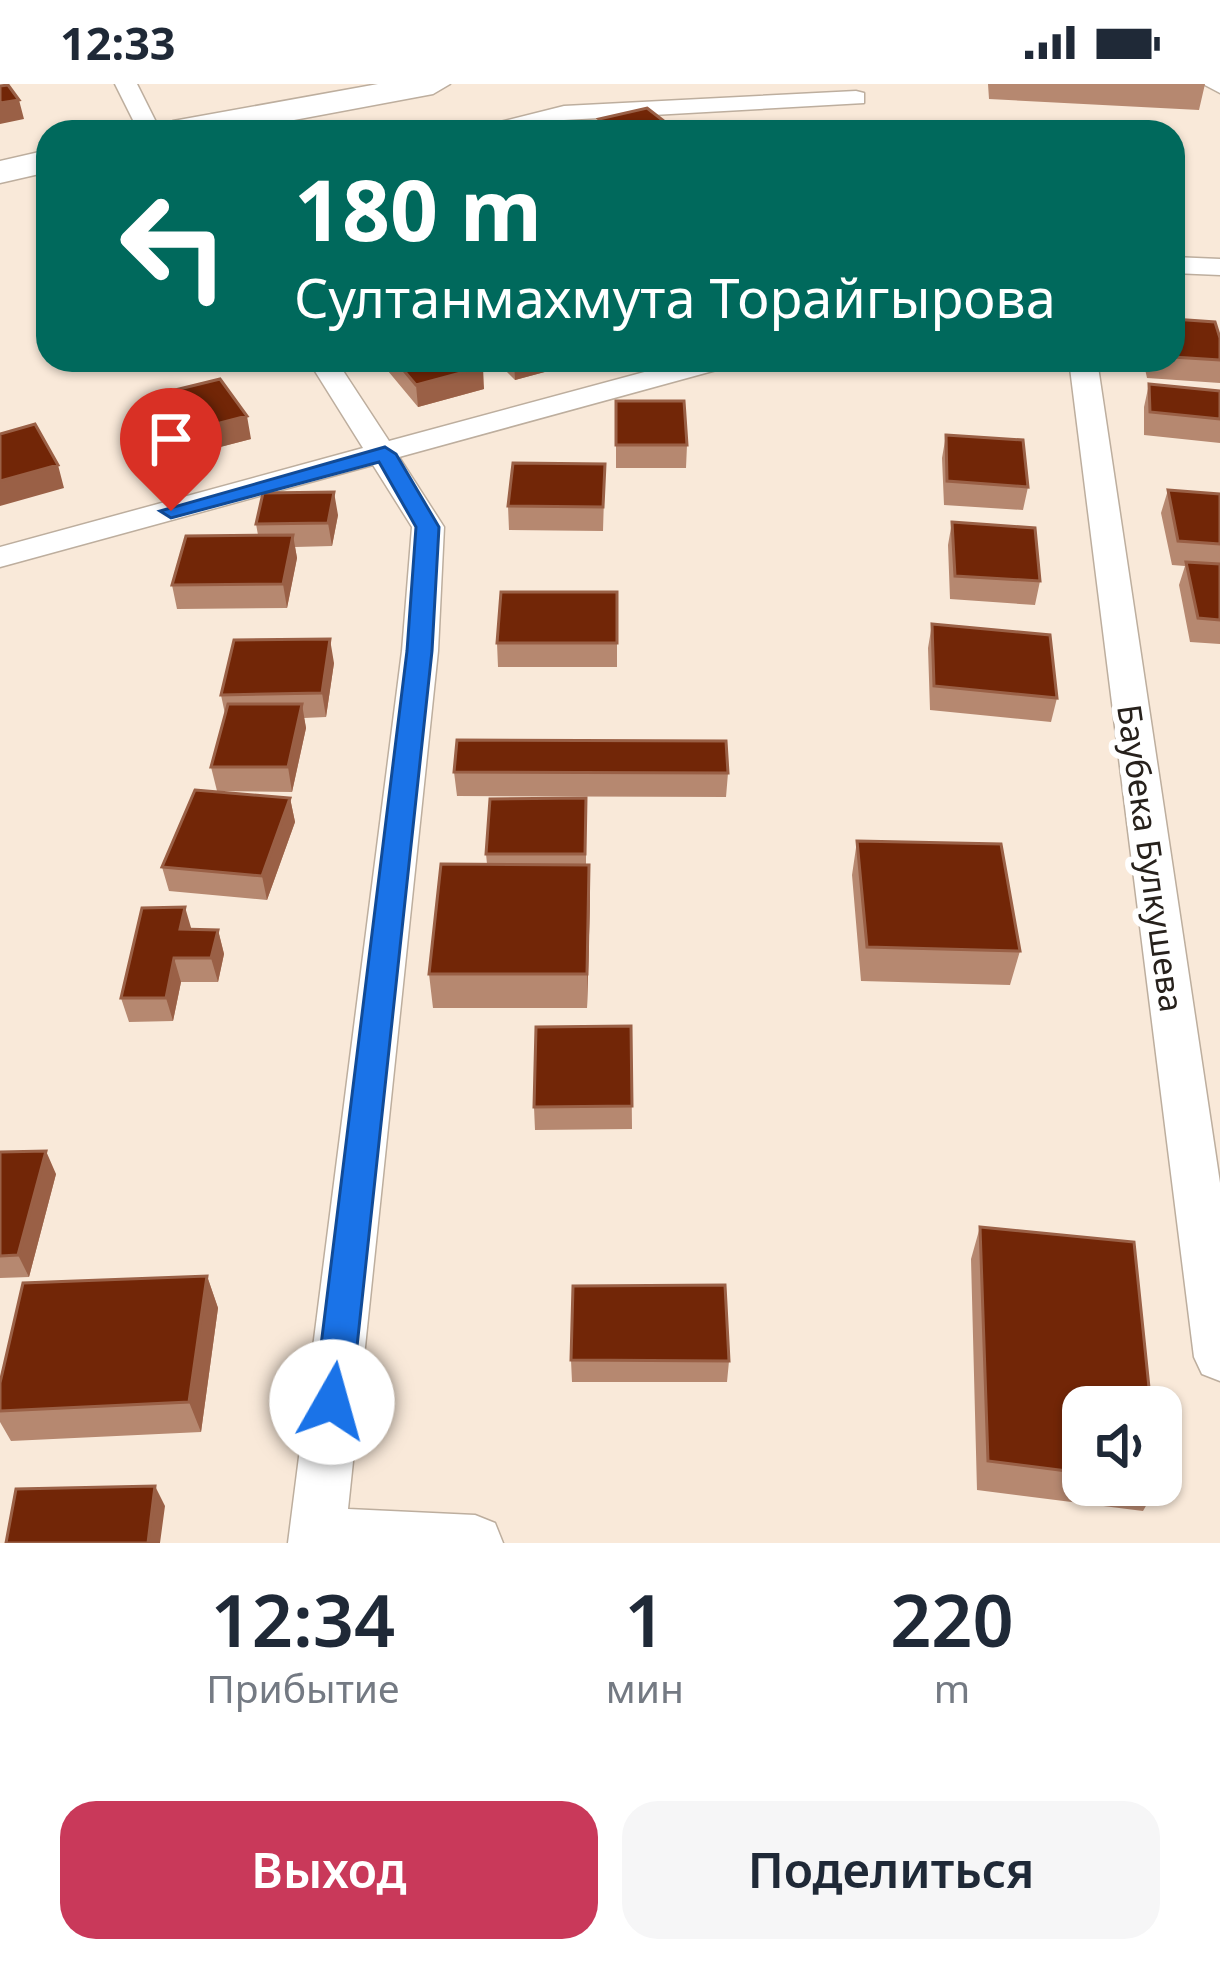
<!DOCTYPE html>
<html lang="ru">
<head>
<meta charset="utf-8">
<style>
	:root { --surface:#fff; --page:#f6f6f7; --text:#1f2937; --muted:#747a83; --accent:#c9395a }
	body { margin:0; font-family:"Noto Sans",sans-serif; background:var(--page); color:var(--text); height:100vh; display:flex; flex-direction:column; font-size:45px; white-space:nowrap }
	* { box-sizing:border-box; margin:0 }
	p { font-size:39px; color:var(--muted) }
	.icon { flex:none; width:66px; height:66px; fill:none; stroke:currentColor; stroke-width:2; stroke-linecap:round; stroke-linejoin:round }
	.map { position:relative; height:1459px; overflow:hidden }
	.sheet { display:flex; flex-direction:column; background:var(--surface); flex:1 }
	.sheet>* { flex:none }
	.top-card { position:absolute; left:36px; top:36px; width:1149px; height:252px; border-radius:36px; box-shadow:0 3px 9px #0004; background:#00695c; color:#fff; overflow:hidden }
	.buttons { position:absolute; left:1062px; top:1302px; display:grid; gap:24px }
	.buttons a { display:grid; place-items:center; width:120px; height:120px; border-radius:24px; background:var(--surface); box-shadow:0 3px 9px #0004; font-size:60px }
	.pin { position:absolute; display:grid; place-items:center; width:102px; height:102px; color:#fff; margin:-123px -51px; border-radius:50% 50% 50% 0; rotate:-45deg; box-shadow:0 0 12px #0007 }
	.pin .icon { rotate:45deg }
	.me { position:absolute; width:132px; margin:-66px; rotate:7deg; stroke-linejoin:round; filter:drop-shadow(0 0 9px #0008) }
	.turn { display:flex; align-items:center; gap:42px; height:252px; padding:0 60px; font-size:54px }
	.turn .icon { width:156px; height:156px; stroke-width:2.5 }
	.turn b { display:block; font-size:84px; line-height:102px }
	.eta { display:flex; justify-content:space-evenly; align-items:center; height:204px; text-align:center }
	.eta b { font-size:72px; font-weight:600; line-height:84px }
	.button { display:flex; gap:24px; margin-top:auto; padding:24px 60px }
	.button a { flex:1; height:138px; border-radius:36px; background:var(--accent); color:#fff; font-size:48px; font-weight:600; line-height:138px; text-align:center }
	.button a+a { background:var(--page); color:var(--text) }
	.status { display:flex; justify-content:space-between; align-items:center; height:84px; padding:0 60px; background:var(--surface); direction:ltr }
	.status svg { height:33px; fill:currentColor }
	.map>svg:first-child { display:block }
</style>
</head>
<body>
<div class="status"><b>12:33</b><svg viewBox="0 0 49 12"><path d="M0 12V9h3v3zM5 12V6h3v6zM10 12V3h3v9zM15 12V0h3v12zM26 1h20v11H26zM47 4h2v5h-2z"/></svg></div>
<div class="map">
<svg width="1220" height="1459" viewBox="0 0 1220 1459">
	<rect width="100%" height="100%" fill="#f9e9d9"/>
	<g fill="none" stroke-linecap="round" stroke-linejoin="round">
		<defs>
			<path id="street" d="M115,0H137L161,48H139Z
				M1203,0H1220V9Z
				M856,7L864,9V19L564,36L505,48H460L564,22Z
				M1173,173L1220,175V191L1173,189Z
				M308,276H336L389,357L689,276H735L731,282L399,373L444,443L438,567L348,1425L475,1431L495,1439L503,1459H288L402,567L412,443L373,381L0,483V463L363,364Z
				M1069,276H1097L1220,1099V1297L1202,1290L1194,1273Z"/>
			<path id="primary" d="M378,0H450L433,10L230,48H155L173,37Z
				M48,66V88L0,99V77Z"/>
		</defs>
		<!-- street casing -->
		<use href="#street" stroke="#bdae9e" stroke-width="3"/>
		<!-- primary casing -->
		<use href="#primary" stroke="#bdae9e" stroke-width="3"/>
		<!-- street -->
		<use href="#street" fill="#fff" fill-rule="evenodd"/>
		<!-- primary -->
		<use href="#primary" fill="#fff" fill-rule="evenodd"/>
	</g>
	<!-- wall -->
	<path fill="#b68870" d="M988,0H1205L1199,26L989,15Z
		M599,35L678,48H599Z
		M1173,235L1220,254V299L1147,294L1143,276H1173Z
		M386,276H477L484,305L418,323L388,287Z
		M495,276H578V279L515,296Z
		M1149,300L1220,307V359L1144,351V323Z
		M167,308L251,355L197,369L172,331Z
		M616,317L687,361L686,384H616Z
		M946,351L1028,403L1023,426L944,421L942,374Z
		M605,380L603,447L509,446L508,422Z
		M1168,406L1220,410V560L1190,558L1179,501L1185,482L1172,481L1161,429Z
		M338,431L332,462L295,463L297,474L287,524L177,525L172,501L258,451L256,440Z
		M952,438L1040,497L1035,521L950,515L948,461Z
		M617,508V583H498L497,559Z
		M932,540L1057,614L1051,638L930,626L928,564Z
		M334,579L326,633L304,634L306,644L292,708L217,707L211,683L225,630L221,611Z
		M454,688L728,689L726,713L457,712Z
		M290,714L295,738L267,816L169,807L162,783Z
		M586,714V781L590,815L587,924H433L429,890L487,780L486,770Z
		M857,757L1020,867L1010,901L861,897L852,791Z
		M191,846H218L224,870L218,898H181L173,937L129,938L121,914Z
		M631,942L632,1045L535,1046L534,1023Z
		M0,1068L56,1090L29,1193L0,1194Z
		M980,1143L1083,1323V1401H1158L1143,1427L977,1406L971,1175Z
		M207,1192L218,1224L201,1348L11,1357L0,1338V1299Z
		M571,1276L729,1277L727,1298H572Z"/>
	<!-- shaded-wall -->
	<path fill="#9a6046" d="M19,16L24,35L0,40V19Z
		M514,276H578V279L515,296Z
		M483,283L484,305L418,323L416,301Z
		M247,332L251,355L197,369L193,346Z
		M58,381L64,404L0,422V397Z
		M334,408L338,431L332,462L328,439Z
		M293,451L297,474L287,524L283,500Z
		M330,555L334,579L326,633L322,609Z
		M302,620L306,644L292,708L288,683Z
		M290,714L295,738L267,816L262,792Z
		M589,781L590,815L587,924V890Z
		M185,823L192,847L180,845Z
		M218,846L224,870L218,898L211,874Z
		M174,874L181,898L173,937L166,914Z
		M46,1067L56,1090L29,1193L18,1171Z
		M207,1192L218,1224L201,1348L189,1318Z
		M155,1402L165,1422L160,1459H148Z"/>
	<!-- building -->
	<path fill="#722607" stroke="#9a6046" stroke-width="3" d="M8,1L19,16L0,19V2Z
		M647,24L678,48H615L599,35Z
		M1173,235L1215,238L1220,254V276L1173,273Z
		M395,276H477L483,283L416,301Z
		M220,295L247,332L193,346L167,308Z
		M1149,300L1220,307V335L1150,328Z
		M616,317H684L687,361H616Z
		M35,340L58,381L0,397V350Z
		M946,351L1023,356L1028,403L947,397Z
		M513,379L605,380L603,423L508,422Z
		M1168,406L1220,410V460L1178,457Z
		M334,408L328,439L256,440L263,409Z
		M952,438L1035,444L1040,497L955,492Z
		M293,451L283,500L172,501L186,452Z
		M1186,478L1220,480V536L1198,534Z
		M501,508H617V559H497Z
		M932,540L1050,551L1057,614L934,602Z
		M330,555L322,609L221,611L234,556Z
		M228,620H302L288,683H211Z
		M457,656L726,657L728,689L454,688Z
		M195,706L290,714L262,792L162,783Z
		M586,714L585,770H486L490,715Z
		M857,757L1001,760L1020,867L867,863Z
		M441,780L589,781L587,890H429Z
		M185,823L180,845L218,846L211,874H174L166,914H121L142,824Z
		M631,942L632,1022L534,1023L536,943Z
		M46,1067L18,1171L0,1172V1068Z
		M980,1143L1134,1158L1151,1323H1083V1389L988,1377Z
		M207,1192L189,1318L0,1327V1299L23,1199Z
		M725,1201L729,1277L571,1276L573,1202Z
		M155,1402L148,1459H6L16,1405Z"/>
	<!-- route -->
	<path fill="#1a73e8" stroke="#114b97" stroke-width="3" d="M385,363L396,370L439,443L432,567L351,1318L345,1331L332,1336L319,1331L314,1318L407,567L416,443L379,378L171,434L160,427Z"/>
	<g text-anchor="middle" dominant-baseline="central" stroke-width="12" stroke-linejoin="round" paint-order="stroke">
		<!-- street labels -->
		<g font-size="33" fill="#27211c" stroke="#fff">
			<text transform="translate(1151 774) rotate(82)">Баубека Булкушева</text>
		</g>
	</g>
</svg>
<div class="buttons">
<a><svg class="icon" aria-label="sound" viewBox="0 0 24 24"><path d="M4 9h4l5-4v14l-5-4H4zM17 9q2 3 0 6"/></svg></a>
</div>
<div class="pin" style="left:171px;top:427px;background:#d93025"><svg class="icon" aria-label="arrive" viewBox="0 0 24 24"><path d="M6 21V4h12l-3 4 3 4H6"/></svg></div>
<svg class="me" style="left:332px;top:1318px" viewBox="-20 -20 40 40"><circle r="19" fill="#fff"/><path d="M0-13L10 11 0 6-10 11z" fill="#1a73e8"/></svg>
<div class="top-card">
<div class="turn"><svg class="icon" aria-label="left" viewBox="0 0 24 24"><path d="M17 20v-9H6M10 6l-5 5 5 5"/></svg><div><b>180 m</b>Султанмахмута Торайгырова</div></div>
</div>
</div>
<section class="sheet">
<div class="eta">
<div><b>12:34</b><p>Прибытие</p></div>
<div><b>1</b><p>мин</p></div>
<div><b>220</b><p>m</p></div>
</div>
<div class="button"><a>Выход</a><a>Поделиться</a></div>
</section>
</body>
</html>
